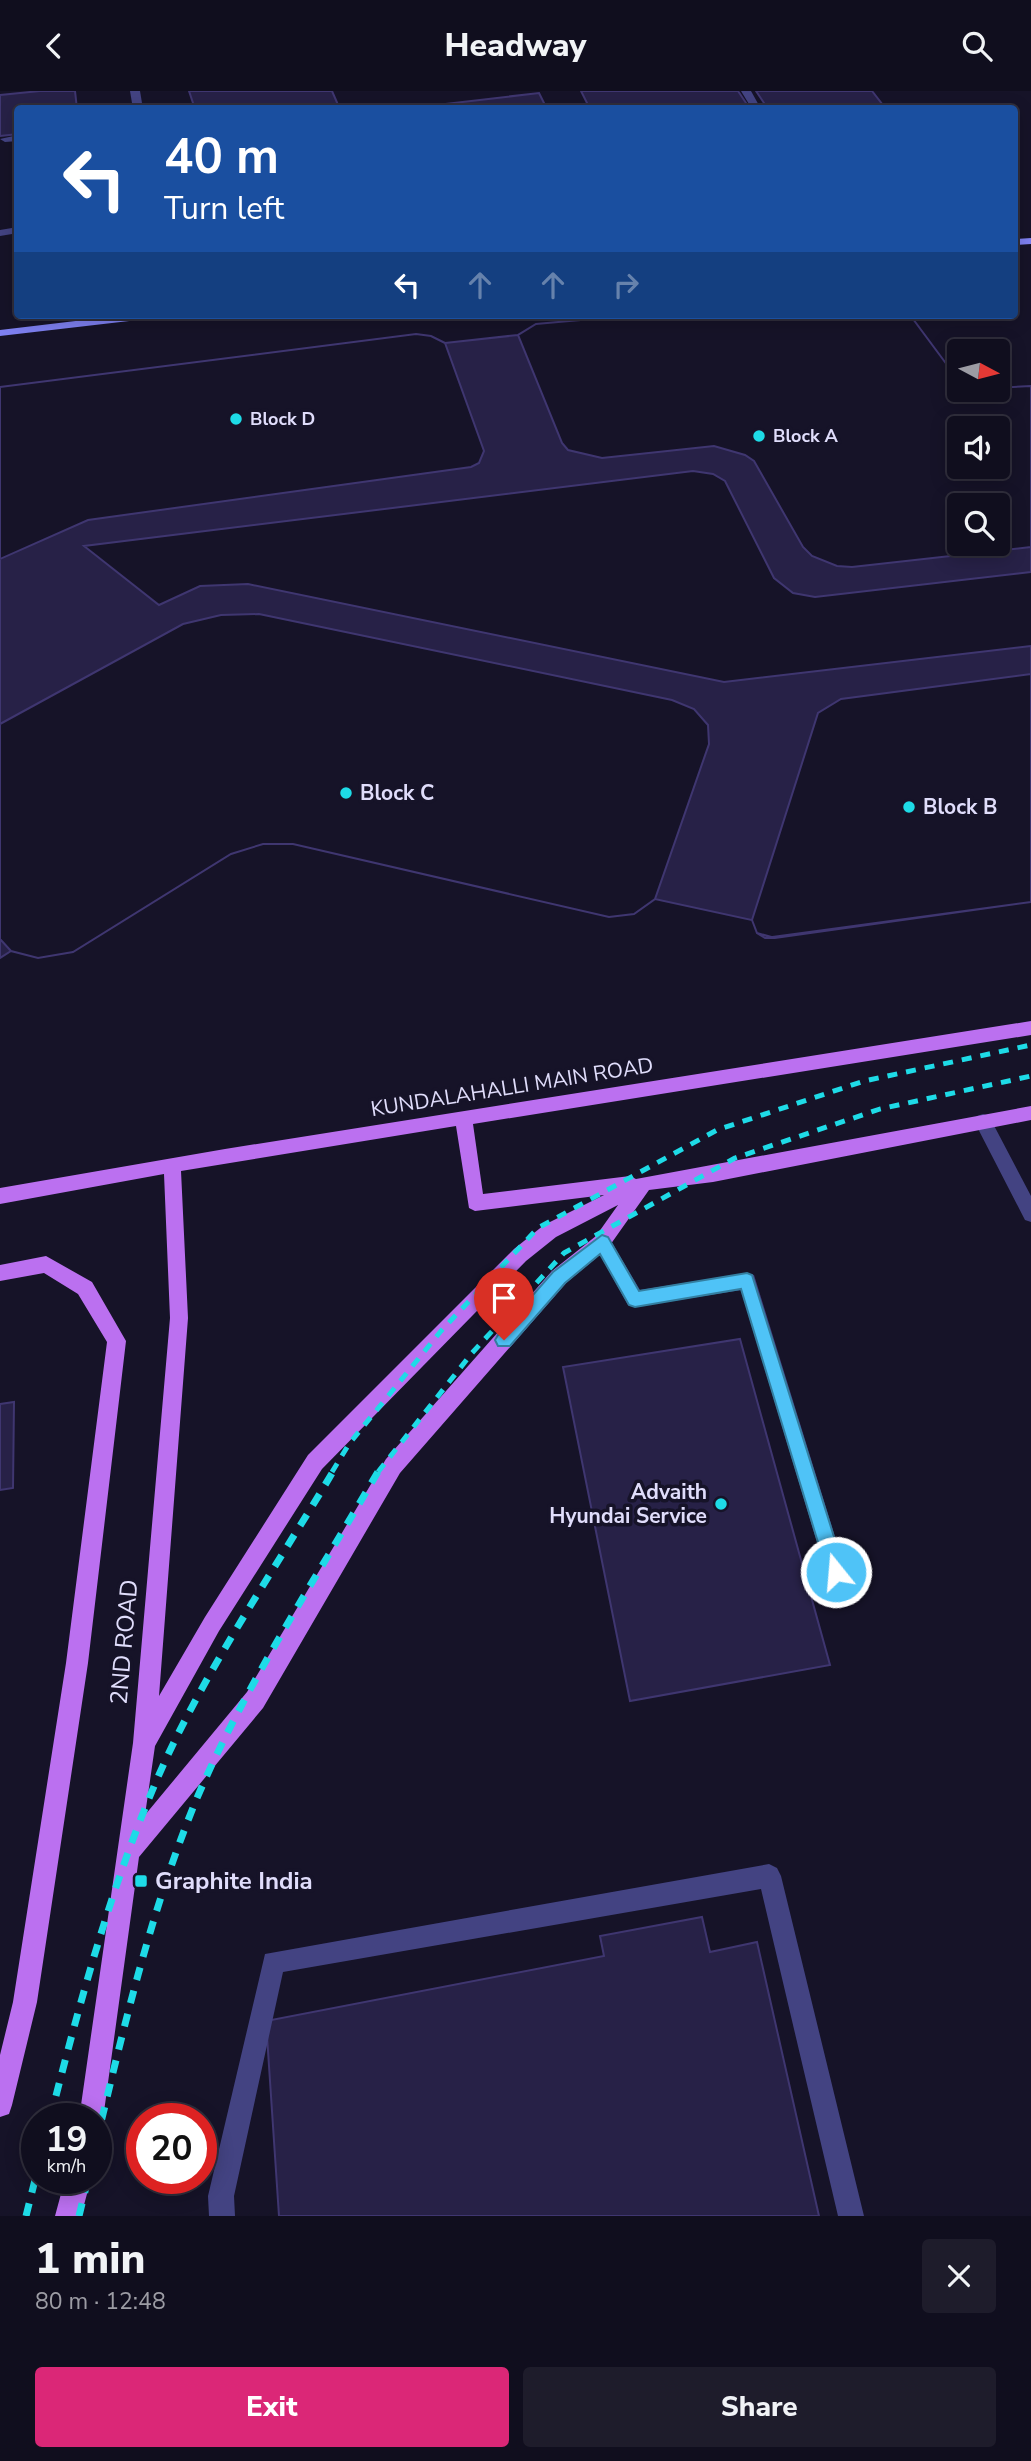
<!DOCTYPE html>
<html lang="en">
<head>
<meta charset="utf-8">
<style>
	:root { --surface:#100e1e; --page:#1e1c2b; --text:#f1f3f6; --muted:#9c9ca4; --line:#302e3c; --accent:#db2777 }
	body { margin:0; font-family:"Nunito Sans",sans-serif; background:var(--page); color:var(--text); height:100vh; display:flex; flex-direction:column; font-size:26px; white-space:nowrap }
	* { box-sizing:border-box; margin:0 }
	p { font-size:23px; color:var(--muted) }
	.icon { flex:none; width:38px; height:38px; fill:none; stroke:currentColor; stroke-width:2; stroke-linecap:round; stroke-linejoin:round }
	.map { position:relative; height:2125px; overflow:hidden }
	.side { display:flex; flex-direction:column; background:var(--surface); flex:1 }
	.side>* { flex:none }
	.hud { position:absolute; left:14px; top:14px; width:1004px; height:214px; border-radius:7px; box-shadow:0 4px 18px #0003,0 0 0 2px var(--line); background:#1a4fa0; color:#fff; overflow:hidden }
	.needle { width:46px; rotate:97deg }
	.fabs { position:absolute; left:947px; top:248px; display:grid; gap:14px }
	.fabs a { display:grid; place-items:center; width:63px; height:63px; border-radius:7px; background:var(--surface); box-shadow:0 4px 18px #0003,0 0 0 2px var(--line); font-size:35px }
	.speed { position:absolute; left:21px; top:2012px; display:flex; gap:14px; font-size:35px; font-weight:700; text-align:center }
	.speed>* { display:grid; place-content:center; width:91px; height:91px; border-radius:50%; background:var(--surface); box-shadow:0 4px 18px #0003,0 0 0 2px var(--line); line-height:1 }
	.speed small { font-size:18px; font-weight:400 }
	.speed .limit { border:10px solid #d22; background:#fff; color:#111 }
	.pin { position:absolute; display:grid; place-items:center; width:60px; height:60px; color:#fff; margin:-72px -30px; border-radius:50% 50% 50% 0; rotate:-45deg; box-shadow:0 0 7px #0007 }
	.pin .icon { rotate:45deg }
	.me { position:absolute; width:77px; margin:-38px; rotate:343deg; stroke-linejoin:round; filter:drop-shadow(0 0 5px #0008) }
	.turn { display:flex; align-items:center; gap:24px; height:147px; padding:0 35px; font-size:32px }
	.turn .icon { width:91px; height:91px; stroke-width:2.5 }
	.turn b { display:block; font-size:49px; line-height:60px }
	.lanes { display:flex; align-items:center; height:66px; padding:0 35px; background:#0003; justify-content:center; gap:35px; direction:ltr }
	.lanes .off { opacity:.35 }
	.round { display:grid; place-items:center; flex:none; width:74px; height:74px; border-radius:7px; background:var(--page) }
	.overview { display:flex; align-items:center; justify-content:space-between; height:119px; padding:0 35px }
	h1 { font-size:42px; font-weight:800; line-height:52px }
	.cta { display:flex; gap:14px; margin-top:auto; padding:14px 35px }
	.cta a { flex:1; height:80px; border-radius:7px; background:var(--accent); color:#fff; font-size:28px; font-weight:800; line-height:80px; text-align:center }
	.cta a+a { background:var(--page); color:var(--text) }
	header { display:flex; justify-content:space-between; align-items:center; height:91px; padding:0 35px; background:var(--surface); font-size:32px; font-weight:800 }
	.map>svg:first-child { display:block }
</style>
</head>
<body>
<header><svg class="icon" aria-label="back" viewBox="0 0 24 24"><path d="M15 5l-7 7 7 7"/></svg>Headway<svg class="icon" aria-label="search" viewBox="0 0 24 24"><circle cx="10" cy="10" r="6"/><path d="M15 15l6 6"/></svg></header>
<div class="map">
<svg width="1031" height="2125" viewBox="0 0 1031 2125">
	<rect width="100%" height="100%" fill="#161328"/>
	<!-- building -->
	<path fill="#272147" stroke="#3f3670" stroke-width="2" fill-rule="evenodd" d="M40,0H75L77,18H18V43L0,45V4Z
		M189,0H332L339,16L195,18Z
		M581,0H738L750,18H590Z
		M756,0H872L886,18H768Z
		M539,2L547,18H402Z
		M637,224H910L959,290V299L1031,295V481L815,506L793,502L774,487L725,390L713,383L693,380L84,455L159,514L200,495L248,493L724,591L1031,555V811L765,847L757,842L752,829L655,808L634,823L609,826L293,753H263L231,763L73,861L38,867L11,860L0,867V296L416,243L431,245L445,252L518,244L536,233ZM959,338H998V376H959ZM959,415H998V453H959Z
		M637,224H910L959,290V299L1031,295V456L852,476L837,475L812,465L803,456L754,370L745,364L714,355L602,367L568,359L562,352L518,244L536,233ZM959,338H998V376H959ZM959,415H998V453H959Z
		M416,243L431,245L445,252L484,360L479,372L471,376L88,429L0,468V296Z
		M259,523L672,609L694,618L708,634L709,653L655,808L634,823L609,826L293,753H263L231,763L73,861L38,867L11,860L0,848V633L183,533L221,524Z
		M1031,583V811L775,847L757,842L752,829L818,622L841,608Z
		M740,1248L830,1574L630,1610L563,1276Z
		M14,1311L13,1397L0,1399V1313Z
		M702,1826L710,1861L757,1851L819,2125H279L266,1930L604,1865L600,1845Z"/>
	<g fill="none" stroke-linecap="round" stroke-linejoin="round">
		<!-- lane -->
		<path fill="#434382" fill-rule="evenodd" d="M741,0H751L761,18H752Z
			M18,44V50L5,51L0,48Z
			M18,136V142L0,145V139Z
			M983,1023L989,1025L1031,1105V1131L1025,1129L974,1030L977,1025Z
			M602,1143L608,1145L640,1199L747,1182L754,1184L846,1481L843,1488L836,1491L829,1488L826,1481L741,1199L635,1216L628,1214L593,1151L596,1145Z
			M769,1773L777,1777L781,1785L864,2125H838L761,1798L283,1881L234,2105L235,2125H209L208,2105L265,1863Z"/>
		<!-- street -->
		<path fill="#434382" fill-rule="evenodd" d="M130,0H140L143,18H133Z"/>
		<!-- secondary -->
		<path fill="#7e80f1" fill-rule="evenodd" d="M1031,147V153L1015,154V148Z
			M126,224H161L155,227L0,245V239Z"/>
		<!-- primary -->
		<path fill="#bb70f0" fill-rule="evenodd" d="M1031,930V944L473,1033L483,1103L630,1085L636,1088L1031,1015V1029L713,1091L649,1099L608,1157L566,1192L400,1382L263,1617L139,1766L103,2028L96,2038V2028H79L133,1652L170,1227L164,1083L0,1113V1097L225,1058ZM456,1035L469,1117L475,1120L604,1104L544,1134L514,1158L308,1364L205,1526L159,1605L188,1227L181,1080ZM618,1114L596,1145L552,1180L386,1368L247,1601L145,1724L155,1655L219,1540L322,1378L526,1170L556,1146Z
			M46,1165L92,1191L126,1250L88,1572L37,1911L12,2014L9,2023L0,2026V1964L13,1911L66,1572L107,1251L78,1203L44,1182L0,1190V1174Z
			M65,2088H91L81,2125H55Z"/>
		<!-- rail-far1 -->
		<path stroke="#1edbe7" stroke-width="5" stroke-dasharray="10 9" stroke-linecap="butt" d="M332,1381L349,1353L441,1240L538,1137L717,1039L864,990L1031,954
			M378,1381L472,1262L564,1162L735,1067L880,1018L1031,985"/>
		<!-- rail -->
		<path stroke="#1edbe7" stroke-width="7" stroke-dasharray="13 11" stroke-linecap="butt" d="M50,2028C79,1915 109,1801 155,1693C200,1586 274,1480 334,1379
			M96,2052C124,1936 151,1818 197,1707C245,1594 317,1486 379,1379
			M26,2125L37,2081
			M79,2125L88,2088"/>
	</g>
	<!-- route -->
	<path fill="#4fc3f7" stroke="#337fa1" stroke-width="2" d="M602,1144L608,1146L639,1200L747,1182L752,1184L845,1481L843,1488L836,1491L829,1488L827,1481L741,1198L635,1216L629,1214L600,1163L565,1192L510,1255H498L495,1249L498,1244L553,1181Z"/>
	<!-- markers -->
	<g fill="#1edbe7" stroke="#161328" stroke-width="2.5">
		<circle cx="236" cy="328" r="7"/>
		<circle cx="759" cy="345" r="7"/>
		<circle cx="346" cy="702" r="7"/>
		<circle cx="909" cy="716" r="7"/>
		<circle cx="721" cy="1413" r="7"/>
		<rect x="134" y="1783" width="14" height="14" rx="3.5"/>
	</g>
	<g text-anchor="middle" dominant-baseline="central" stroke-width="7" stroke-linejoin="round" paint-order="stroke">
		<!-- far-poi labels -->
		<g font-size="18" font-weight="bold" fill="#e0ddfb" stroke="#161328" text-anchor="start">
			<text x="250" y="328">Block D</text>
			<text x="773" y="345">Block A</text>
		</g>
		<!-- poi labels -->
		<g font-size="21" font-weight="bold" fill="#e0ddfb" stroke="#161328" text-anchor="start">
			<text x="360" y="702">Block C</text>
			<text x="923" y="716">Block B</text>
			<text x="707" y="1401" text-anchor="end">Advaith<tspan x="707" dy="24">Hyundai Service</tspan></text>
		</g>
		<!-- street labels -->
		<g font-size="21" fill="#e0ddfb" stroke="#161328">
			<text transform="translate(512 996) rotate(-9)">KUNDALAHALLI MAIN ROAD</text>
		</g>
		<!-- near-street labels -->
		<g font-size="24" fill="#e0ddfb" stroke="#161328">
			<text transform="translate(124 1551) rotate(-85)">2ND ROAD</text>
		</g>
		<!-- near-poi labels -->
		<g font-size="24" font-weight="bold" fill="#e0ddfb" stroke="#161328" text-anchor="start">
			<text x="155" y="1790">Graphite India</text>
		</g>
	</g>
</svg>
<div class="fabs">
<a><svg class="needle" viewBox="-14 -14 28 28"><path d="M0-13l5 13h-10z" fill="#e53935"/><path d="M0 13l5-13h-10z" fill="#9c9ca4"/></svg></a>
<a><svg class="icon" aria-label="sound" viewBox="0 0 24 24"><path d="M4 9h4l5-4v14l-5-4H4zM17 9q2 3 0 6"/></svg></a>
<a><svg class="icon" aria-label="search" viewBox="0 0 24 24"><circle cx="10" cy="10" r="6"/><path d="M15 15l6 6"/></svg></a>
</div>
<div class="speed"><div>19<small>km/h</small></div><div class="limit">20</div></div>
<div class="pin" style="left:504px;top:1249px;background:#d93025"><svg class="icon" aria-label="arrive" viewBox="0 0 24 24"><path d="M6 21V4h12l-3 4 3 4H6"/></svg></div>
<svg class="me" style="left:836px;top:1481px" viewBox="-20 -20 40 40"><circle r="17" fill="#4fc3f7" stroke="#fff" stroke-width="3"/><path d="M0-11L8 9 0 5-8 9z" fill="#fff"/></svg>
<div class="hud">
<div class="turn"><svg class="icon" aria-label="left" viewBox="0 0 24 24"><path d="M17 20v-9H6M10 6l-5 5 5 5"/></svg><div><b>40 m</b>Turn left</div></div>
<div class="lanes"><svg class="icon" aria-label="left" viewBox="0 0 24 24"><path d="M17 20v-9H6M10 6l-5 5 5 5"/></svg><svg class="icon off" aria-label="ahead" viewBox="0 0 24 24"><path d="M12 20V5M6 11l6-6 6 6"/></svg><svg class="icon off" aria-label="ahead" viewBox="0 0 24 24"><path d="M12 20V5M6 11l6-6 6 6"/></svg><svg class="icon off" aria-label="right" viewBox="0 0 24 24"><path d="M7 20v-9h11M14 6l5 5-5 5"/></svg></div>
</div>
</div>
<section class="side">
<div class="overview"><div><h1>1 min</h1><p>80 m · 12:48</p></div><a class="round"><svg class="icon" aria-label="close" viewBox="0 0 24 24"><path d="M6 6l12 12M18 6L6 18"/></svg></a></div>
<div class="cta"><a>Exit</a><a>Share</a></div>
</section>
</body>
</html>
